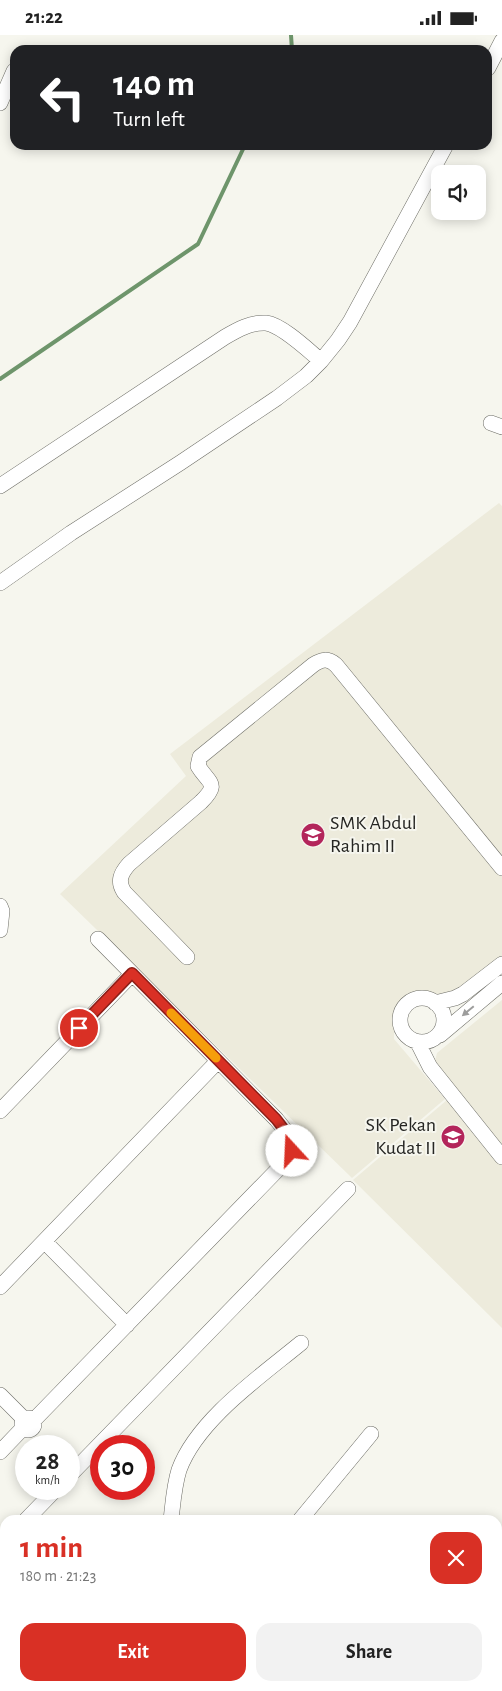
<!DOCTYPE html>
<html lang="en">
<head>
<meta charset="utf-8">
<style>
	:root { --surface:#fff; --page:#f2f2f2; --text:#222; --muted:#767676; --accent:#d93025 }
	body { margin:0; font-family:"Alegreya Sans",sans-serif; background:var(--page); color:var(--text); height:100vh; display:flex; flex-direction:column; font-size:19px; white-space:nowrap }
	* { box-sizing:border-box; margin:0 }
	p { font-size:16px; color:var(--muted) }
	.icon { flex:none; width:28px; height:28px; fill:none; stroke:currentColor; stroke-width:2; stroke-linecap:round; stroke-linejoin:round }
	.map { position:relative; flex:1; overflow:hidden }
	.sheet { position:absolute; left:0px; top:1480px; width:502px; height:176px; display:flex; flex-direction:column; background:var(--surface); border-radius:15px 15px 0 0; box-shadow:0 2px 12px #0003 }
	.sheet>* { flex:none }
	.hud { position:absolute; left:10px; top:10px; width:482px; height:105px; border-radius:15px; box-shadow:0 2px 12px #0003; background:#202124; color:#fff; overflow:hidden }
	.tools { position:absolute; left:431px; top:130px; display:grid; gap:10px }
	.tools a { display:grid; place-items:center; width:55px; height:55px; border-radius:10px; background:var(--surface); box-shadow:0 2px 12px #0003; font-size:25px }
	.speed { position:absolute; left:15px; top:1400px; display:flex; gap:10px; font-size:25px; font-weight:700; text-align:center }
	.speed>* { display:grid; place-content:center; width:65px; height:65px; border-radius:50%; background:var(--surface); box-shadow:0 2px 12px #0003; line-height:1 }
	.speed small { font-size:12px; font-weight:400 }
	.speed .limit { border:8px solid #d22; background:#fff; color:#111 }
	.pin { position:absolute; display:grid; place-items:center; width:42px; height:42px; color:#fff; margin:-21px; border:2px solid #fff; border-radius:50%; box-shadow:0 1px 5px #0007 }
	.me { position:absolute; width:55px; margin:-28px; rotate:340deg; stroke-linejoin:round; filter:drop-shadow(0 0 4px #0008) }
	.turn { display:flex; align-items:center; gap:18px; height:105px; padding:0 20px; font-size:22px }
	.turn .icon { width:65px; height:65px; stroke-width:2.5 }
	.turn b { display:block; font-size:35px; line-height:42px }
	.round { display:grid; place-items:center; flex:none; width:52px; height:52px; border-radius:15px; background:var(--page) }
	.overview { display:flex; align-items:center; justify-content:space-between; height:85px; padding:0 20px }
	h1 { font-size:30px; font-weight:700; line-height:38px; color:var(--accent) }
	.cta { display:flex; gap:10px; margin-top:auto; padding:10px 20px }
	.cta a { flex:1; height:58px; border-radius:15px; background:var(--accent); color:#fff; font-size:20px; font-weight:700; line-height:58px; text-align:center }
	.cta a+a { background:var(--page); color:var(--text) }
	.status { display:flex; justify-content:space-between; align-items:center; height:35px; padding:0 25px; background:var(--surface); direction:ltr }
	.status svg { height:14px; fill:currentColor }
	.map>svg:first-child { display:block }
</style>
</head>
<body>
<div class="status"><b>21:22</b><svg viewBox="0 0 49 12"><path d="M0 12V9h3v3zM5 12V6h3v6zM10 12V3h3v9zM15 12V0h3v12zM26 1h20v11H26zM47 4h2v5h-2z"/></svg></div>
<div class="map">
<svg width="502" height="1656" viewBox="0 0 502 1656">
	<rect width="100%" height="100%" fill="#f6f6ee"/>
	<!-- built -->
	<path fill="#edebdc" d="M499,468L502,471V924L456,962L412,960L394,979V1004L445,1064L352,1143L60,859L186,741L170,719Z
		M502,965V1293L353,1145L454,1059L433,1034L437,1018Z"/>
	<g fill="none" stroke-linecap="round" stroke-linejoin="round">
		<!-- stream -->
		<path stroke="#6e956b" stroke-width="4" d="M291,0L292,15
			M0,344L198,209L245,110"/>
		<defs>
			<path id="minor" d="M488,33L502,6
				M0,68L14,36
				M491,388L502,392
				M0,451L225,302C237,295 251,287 266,288C282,290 308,315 321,326
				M0,548L71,498L180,428L277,363L306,341L321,326L338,305L350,287L446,110
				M0,871L2,876L0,895
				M187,922L124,857C117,846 121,838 129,829L201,767C220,748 209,749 198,731L200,722L313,630C322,624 328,623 336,630L502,833
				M400 985a22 22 0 1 1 44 0a22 22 0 1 1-44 0Z
				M435,968L455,963L463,959L502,929
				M440,1000L502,948
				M418,1008L430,1032L502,1122
				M0,1076L132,939
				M45,1207L127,1290
				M0,1252L218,1026
				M0,1360L24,1384
				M22 1389a6 6 0 1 1 12 0a6 6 0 1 1-12 0Z
				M34,1385L286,1126C299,1110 287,1097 276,1084L98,904
				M0,1417L23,1393
				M69,1441L348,1154
				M26,1485L56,1454
				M171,1485C173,1468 174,1451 179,1435C197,1385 261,1341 301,1308
				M300,1485L371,1399
				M0,1513L5,1507
				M0,1577L5,1582
				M0,1620L5,1617
				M171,1651V1656
				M436,1656L438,1651"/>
		</defs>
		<!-- minor casing -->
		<use href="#minor" stroke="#6d6d66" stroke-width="16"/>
		<!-- minor -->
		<use href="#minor" stroke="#fff" stroke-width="15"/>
	</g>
	<!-- one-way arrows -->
	<defs><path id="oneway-solid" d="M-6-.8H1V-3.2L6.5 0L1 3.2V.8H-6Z" transform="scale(1.25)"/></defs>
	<use fill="#9d9d9c" href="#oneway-solid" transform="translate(468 976) rotate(140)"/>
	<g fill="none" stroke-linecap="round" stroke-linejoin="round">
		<defs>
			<path id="route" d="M79,993L132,938L276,1084C284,1094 291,1103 292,1116"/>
		</defs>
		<!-- route casing -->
		<use href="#route" stroke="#8d1f18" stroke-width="12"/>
		<!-- route -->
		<use href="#route" stroke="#d93025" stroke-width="9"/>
		<!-- slow -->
		<path stroke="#f59e0b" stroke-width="9" d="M171,978L216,1023"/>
	</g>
	<!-- icons -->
	<defs>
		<symbol id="school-disc" viewBox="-11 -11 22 22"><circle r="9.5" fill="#b3255b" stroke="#f6f6ee"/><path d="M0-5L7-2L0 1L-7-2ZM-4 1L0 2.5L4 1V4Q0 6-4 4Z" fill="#fff"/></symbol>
	</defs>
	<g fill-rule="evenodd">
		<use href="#school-disc" x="299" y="786" width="28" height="28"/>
		<use href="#school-disc" x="439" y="1088" width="28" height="28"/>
	</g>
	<g text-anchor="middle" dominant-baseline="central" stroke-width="4" stroke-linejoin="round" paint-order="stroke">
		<!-- poi labels -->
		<g font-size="20" fill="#262623" stroke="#f6f6ee" text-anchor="start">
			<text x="330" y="788">SMK Abdul<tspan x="330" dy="23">Rahim II</tspan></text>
			<text x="436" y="1090" text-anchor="end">SK Pekan<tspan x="436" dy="23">Kudat II</tspan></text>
		</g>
	</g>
</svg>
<div class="tools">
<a><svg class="icon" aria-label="sound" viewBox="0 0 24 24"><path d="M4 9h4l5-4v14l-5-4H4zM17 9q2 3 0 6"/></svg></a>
</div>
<div class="speed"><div>28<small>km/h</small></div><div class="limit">30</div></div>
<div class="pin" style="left:79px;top:993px;background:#d93025"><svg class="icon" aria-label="arrive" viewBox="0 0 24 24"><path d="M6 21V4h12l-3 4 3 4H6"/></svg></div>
<svg class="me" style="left:292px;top:1116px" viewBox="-20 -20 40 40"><circle r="19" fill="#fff"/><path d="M0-13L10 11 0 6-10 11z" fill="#d93025"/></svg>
<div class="hud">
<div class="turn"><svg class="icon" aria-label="left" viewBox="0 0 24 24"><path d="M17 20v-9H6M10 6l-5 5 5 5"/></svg><div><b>140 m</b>Turn left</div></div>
</div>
<section class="sheet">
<div class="overview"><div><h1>1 min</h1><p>180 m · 21:23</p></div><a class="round" style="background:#d93025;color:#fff"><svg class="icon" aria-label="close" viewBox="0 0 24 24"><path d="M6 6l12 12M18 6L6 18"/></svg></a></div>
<div class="cta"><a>Exit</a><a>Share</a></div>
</section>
</div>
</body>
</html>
